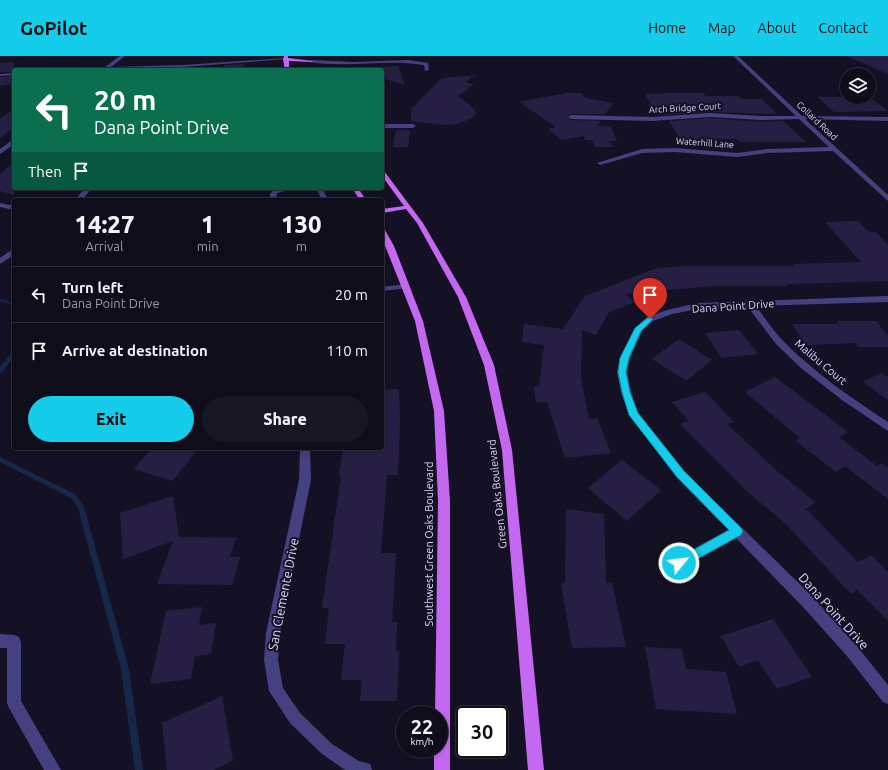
<!DOCTYPE html>
<html lang="en">
<head>
<meta charset="utf-8">
<style>
	:root { --surface:#100d1b; --page:#191624; --text:#f1f3f6; --muted:#9c9ca3; --line:#302d3a; --accent:#15ccea }
	body { margin:0; font-family:Ubuntu,sans-serif; background:var(--page); color:var(--text); height:100vh; display:flex; flex-direction:column; font-size:15px; white-space:nowrap }
	* { box-sizing:border-box; margin:0 }
	p { font-size:13px; color:var(--muted) }
	.icon { flex:none; width:22px; height:22px; fill:none; stroke:currentColor; stroke-width:2; stroke-linecap:round; stroke-linejoin:round }
	.map { position:relative; flex:1; overflow:hidden }
	.details { position:absolute; left:12px; top:142px; width:372px; height:252px; display:flex; flex-direction:column; background:var(--surface); border-radius:4px; box-shadow:0 2px 6px #0003,0 0 0 1px var(--line) }
	.details>* { flex:none }
	.top-card { position:absolute; left:12px; top:12px; width:372px; height:122px; border-radius:4px; box-shadow:0 2px 6px #0003,0 0 0 1px var(--line); background:#0b6e4f; color:#fff; overflow:hidden }
	.buttons { position:absolute; left:840px; top:12px; display:grid; gap:8px }
	.buttons a { display:grid; place-items:center; width:36px; height:36px; border-radius:50%; background:var(--surface); box-shadow:0 2px 6px #0003,0 0 0 1px var(--line); font-size:20px }
	.speed { position:absolute; left:396px; top:650px; display:flex; gap:8px; font-size:20px; font-weight:700; text-align:center }
	.speed>* { display:grid; place-content:center; width:52px; height:52px; border-radius:50%; background:var(--surface); box-shadow:0 2px 6px #0003,0 0 0 1px var(--line); line-height:1 }
	.speed small { font-size:10px; font-weight:400 }
	.speed .limit { border:2px solid #111; border-radius:6px; background:#fff; color:#111 }
	.pin { position:absolute; display:grid; place-items:center; width:34px; height:34px; color:#fff; margin:-41px -17px; border-radius:50% 50% 50% 0; rotate:-45deg; box-shadow:0 0 4px #0007 }
	.pin .icon { rotate:45deg }
	.me { position:absolute; width:44px; margin:-22px; rotate:61deg; stroke-linejoin:round; filter:drop-shadow(0 0 3px #0008) }
	.turn { display:flex; align-items:center; gap:14px; height:84px; padding:0 16px; font-size:18px }
	.turn .icon { width:52px; height:52px; stroke-width:2.5 }
	.turn b { display:block; font-size:28px; line-height:34px }
	.then { display:flex; align-items:center; height:38px; padding:0 16px; background:#0003; gap:8px; font-size:15px }
	.eta { display:flex; justify-content:space-evenly; align-items:center; height:68px; text-align:center }
	.eta b { font-size:24px; font-weight:800; line-height:28px }
	.action { display:flex; gap:8px; margin-top:auto; padding:8px 16px }
	.action a { flex:1; height:46px; border-radius:24px; background:var(--accent); color:#111; font-size:16px; font-weight:800; line-height:46px; text-align:center }
	.action a+a { background:var(--page); color:var(--text) }
	ul { padding:0; list-style:none }
	li { display:flex; align-items:center; gap:12px; height:56px; padding:0 16px; border-top:1px solid var(--line) }
	li div { flex:1 }
	li b { display:block; font-size:15px }
	li em { font-style:normal }
	header { display:flex; align-items:center; gap:24px; box-sizing:border-box; height:56px; padding:0 20px; background:var(--accent); color:#111 }
	header strong { font-size:19px }
	nav { display:flex; gap:22px; margin-inline-start:auto; font-size:14px }
	.map>svg:first-child { display:block }
</style>
</head>
<body>
<header>
<strong>GoPilot</strong>
<nav><a>Home</a><a>Map</a><a>About</a><a>Contact</a></nav>
</header>
<div class="map">
<svg width="888" height="714" viewBox="0 0 888 714">
	<rect width="100%" height="100%" fill="#151124"/>
	<g fill="none" stroke-linecap="round" stroke-linejoin="round">
		<!-- stream -->
		<path fill="#15284a" fill-rule="evenodd" d="M0,243L14,247V249L0,245Z
			M14,295V301L2,316L0,317V311L12,296Z
			M0,401L75,438L84,451L129,613L143,714H135L121,613L78,452L71,442L0,406Z"/>
	</g>
	<!-- building -->
	<path fill="#271f43" d="M847,0H888V18Z
		M14,6V16H0V7Z
		M245,8L241,14H219L225,9Z
		M398,10L405,29L382,22V14H355L356,13Z
		M475,19L465,26L474,28L458,40L473,52L476,57L472,62L458,68L445,69L411,65V53L442,22Z
		M14,20V28L0,30V21Z
		M567,37H582L585,42L613,47L605,58H571L567,61L571,64L601,65L597,70L611,71L617,85H610L613,91H595L592,84H585L584,80L562,84L548,73L556,71L519,46Z
		M663,37H703L706,40H738L741,43H762L777,58L710,56L664,59L661,54H655L645,38H664Z
		M818,41H869L888,55L834,56Z
		M14,53V71L0,82V63Z
		M710,62L761,66L783,65L806,86H739L737,83H680L669,65Z
		M396,74H410L408,91H393Z
		M14,106V139L0,135V118Z
		M858,165L869,176H876L888,189V225L787,228V230H712L625,238L635,246L609,256L596,279L582,274L581,322L589,363L597,362L611,397L565,402L547,346H536L534,330H539L544,289L522,286L524,268L563,273L585,240L657,212L687,210H794L793,208L861,206L825,166Z
		M837,265H876L888,280V291H857L856,287L806,289L792,268H840Z
		M739,274L758,298L722,302L705,277Z
		M679,283L712,304L686,325L652,303Z
		M881,317L888,321V344L863,326Z
		M775,321L848,376L839,381L877,410L881,407L888,412V443L845,410L836,416L796,385L800,382L745,336Z
		M399,333L400,366L398,419H387L381,497H396L392,566H397L396,595H399L397,645H360L362,624H341L345,588H325L329,552H322L341,420H339L343,392H382V334Z
		M705,336L734,366L727,368L777,415L815,446L806,453L858,506L871,499L888,516V565L857,534L851,538L785,467L748,436L680,368L689,365L672,346Z
		M152,392H198L173,425L134,413Z
		M622,404L661,434L627,465L588,432Z
		M173,440L179,481L236,482L230,501H240L232,529L157,528L173,485L123,503L120,457Z
		M566,453L604,458L606,527L612,526L626,591L572,592L561,527H565Z
		M202,551L199,569L216,567L211,598L195,600L191,623L150,628L166,555Z
		M773,563L812,621L777,633L758,604L739,611L721,580Z
		M645,591L682,593L686,613L726,616L737,658L656,653Z
		M222,640L233,705L214,714H167L162,667Z"/>
	<g fill="none" stroke-linecap="round" stroke-linejoin="round">
		<!-- minor -->
		<path fill="#45407f" fill-rule="evenodd" d="M120,0H125L111,11L183,9L285,2L287,3L183,11L49,14L51,13L105,11Z
			M733,0H738L802,60L888,61V65L805,63L888,139V145L833,95L767,97L737,101L675,96L642,97L600,109L597,107L642,93L675,92L737,97L767,93L829,91L799,63L761,64L710,61L652,65L571,63L568,61L571,59L652,61L710,57L761,60H796Z
			M311,4L354,6L408,4L428,7L429,14L425,15L424,9C386,3 347,12 309,6Z
			M14,17V19L0,20V18Z
			M382,68H413L416,70L413,72H382Z
			M14,83V88L0,98V93Z
			M85,132H92L82,144H75Z
			M285,132H297L277,137L276,144H270V138L273,135Z
			M316,132H322L328,144H322Z
			M0,147L14,150V154L0,151Z
			M11,194H14V199L0,208V202Z
			M406,228L410,230L409,232L382,235V231Z
			M888,240V246L756,250C765,262 773,274 783,285C814,316 851,342 888,366V375L842,344L801,312L776,288L748,251L698,253L672,258L653,265L642,275L630,302L627,316L631,336L638,357L684,415L813,541L857,590L888,629V648L883,646L847,600L803,551L736,482L683,511L679,513L675,511L673,507L675,503L728,474L676,421L629,359L621,336L617,316L620,302L635,272L647,261L667,254L698,247Z
			M300,392H310L311,424L280,577L278,604L283,632L300,657L332,688L359,705L370,708L372,714H345L322,698L290,667L269,635L264,604L266,577L299,424Z
			M0,578L14,579L19,581L21,586V645L61,714H44L9,652L7,647V592H0Z"/>
		<!-- major -->
		<path fill="#c468f1" fill-rule="evenodd" d="M284,0H288V2L313,5L311,6L289,5V14H285L283,3Z
			M382,114L384,115L423,167L466,241L494,309L512,394L544,714H528L502,394L484,309L458,241L417,167L406,153L382,157V153L404,150L382,120Z
			M352,132H358L366,144H360Z
			M382,174H385L394,190L423,265L444,355L450,445V714H434V693H439V659H435L438,445L434,355L415,265L382,182Z"/>
	</g>
	<!-- route -->
	<path fill="#15ccea" stroke="#0e8598" d="M650,260L653,263L641,275L629,302L626,316L630,336L638,357L684,415L741,472L743,475L741,479L679,513L675,511L673,507L675,504L729,474L677,421L629,359L622,336L618,316L620,302L635,272Z"/>
	<g text-anchor="middle" dominant-baseline="central" stroke-width="4" stroke-linejoin="round" paint-order="stroke">
		<!-- far-street labels -->
		<g font-size="9" fill="#ddd8fb" stroke="#151124">
			<text transform="translate(685 52) rotate(-3)">Arch Bridge Court</text>
			<text transform="translate(817 65) rotate(43)">Collard Road</text>
			<text transform="translate(705 87) rotate(4)">Waterhill Lane</text>
		</g>
		<!-- street labels -->
		<g font-size="11" fill="#ddd8fb" stroke="#151124">
			<text transform="translate(733 250) rotate(-4)">Dana Point Drive</text>
			<text transform="translate(821 306) rotate(40)">Malibu Court</text>
			<text transform="translate(497 438) rotate(-96)">Green Oaks Boulevard</text>
			<text transform="translate(429 488) rotate(-90)">Southwest Green Oaks Boulevard</text>
		</g>
		<!-- near-street labels -->
		<g font-size="13" fill="#ddd8fb" stroke="#151124">
			<text transform="translate(283 538) rotate(-79)">San Clemente Drive</text>
			<text transform="translate(834 555) rotate(48)">Dana Point Drive</text>
		</g>
	</g>
</svg>
<div class="buttons">
<a><svg class="icon" aria-label="layers" viewBox="0 0 24 24"><path d="M12 4l9 5-9 5-9-5zM3 14l9 5 9-5"/></svg></a>
</div>
<div class="speed"><div>22<small>km/h</small></div><div class="limit">30</div></div>
<div class="pin" style="left:650px;top:263px;background:#d93025"><svg class="icon" aria-label="arrive" viewBox="0 0 24 24"><path d="M6 21V4h12l-3 4 3 4H6"/></svg></div>
<svg class="me" style="left:679px;top:507px" viewBox="-20 -20 40 40"><circle r="17" fill="#15ccea" stroke="#fff" stroke-width="3"/><path d="M0-11L8 9 0 5-8 9z" fill="#fff"/></svg>
<div class="top-card">
<div class="turn"><svg class="icon" aria-label="left" viewBox="0 0 24 24"><path d="M17 20v-9H6M10 6l-5 5 5 5"/></svg><div><b>20 m</b>Dana Point Drive</div></div>
<div class="then">Then<svg class="icon" aria-label="arrive" viewBox="0 0 24 24"><path d="M6 21V4h12l-3 4 3 4H6"/></svg></div>
</div>
<section class="details">
<div class="eta">
<div><b>14:27</b><p>Arrival</p></div>
<div><b>1</b><p>min</p></div>
<div><b>130</b><p>m</p></div>
</div>
<ul>
<li><svg class="icon" aria-label="left" viewBox="0 0 24 24"><path d="M17 20v-9H6M10 6l-5 5 5 5"/></svg><div><b>Turn left</b><p>Dana Point Drive</p></div><em>20 m</em></li>
<li><svg class="icon" aria-label="arrive" viewBox="0 0 24 24"><path d="M6 21V4h12l-3 4 3 4H6"/></svg><div><b>Arrive at destination</b></div><em>110 m</em></li>
</ul>
<div class="action"><a>Exit</a><a>Share</a></div>
</section>
</div>
</body>
</html>
